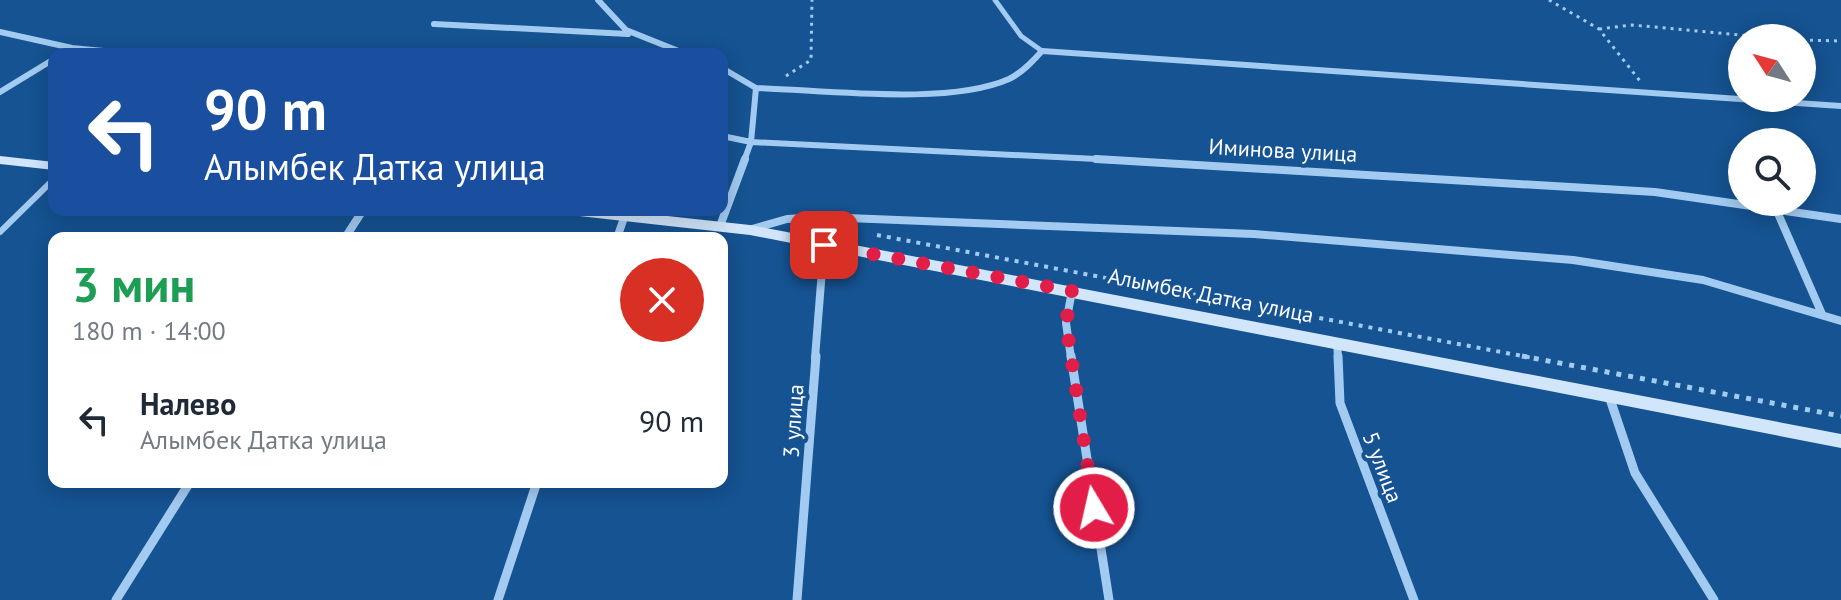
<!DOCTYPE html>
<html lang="ru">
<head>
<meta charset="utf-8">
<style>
	:root { --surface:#fff; --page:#f2f2f3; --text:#1f2937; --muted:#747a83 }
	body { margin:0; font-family:"PT Sans",sans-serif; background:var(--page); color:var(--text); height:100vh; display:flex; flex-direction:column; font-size:30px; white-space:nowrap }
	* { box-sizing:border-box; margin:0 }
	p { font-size:26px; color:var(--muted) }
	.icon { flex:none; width:44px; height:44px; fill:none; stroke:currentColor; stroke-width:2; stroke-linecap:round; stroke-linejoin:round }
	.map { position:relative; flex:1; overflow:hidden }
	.sheet { position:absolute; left:48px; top:232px; width:680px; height:256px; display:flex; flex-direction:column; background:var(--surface); border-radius:16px; box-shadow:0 4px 20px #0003 }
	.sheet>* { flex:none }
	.banner { position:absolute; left:48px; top:48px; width:680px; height:168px; border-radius:16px; box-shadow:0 4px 20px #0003; background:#1a4fa0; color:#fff; overflow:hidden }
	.needle { width:52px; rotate:306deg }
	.tools { position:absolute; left:1728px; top:24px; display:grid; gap:16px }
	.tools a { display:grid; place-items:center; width:88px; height:88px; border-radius:50%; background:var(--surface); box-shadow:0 4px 20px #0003; font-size:40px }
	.pin { position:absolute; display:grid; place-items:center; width:68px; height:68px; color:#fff; margin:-34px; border-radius:16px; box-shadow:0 4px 12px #0006 }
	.me { position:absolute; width:88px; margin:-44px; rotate:351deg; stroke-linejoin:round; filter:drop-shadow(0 0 6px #0008) }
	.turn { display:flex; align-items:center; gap:28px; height:168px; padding:0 24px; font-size:36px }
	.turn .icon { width:104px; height:104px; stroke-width:2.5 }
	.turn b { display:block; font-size:56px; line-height:68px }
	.round { display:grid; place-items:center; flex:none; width:84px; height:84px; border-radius:42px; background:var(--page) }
	.headline { display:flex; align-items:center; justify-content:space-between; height:136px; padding:0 24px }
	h1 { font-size:48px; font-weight:800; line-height:60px; color:#1e9e55 }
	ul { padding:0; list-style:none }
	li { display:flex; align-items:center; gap:24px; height:104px; padding:0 24px }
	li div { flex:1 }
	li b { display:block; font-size:30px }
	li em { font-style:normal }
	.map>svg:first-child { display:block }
</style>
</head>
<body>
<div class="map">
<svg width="1841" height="600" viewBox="0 0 1841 600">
	<rect width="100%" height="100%" fill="#155392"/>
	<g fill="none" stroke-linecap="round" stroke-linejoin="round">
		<!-- path-far2 -->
		<path stroke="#a3cbf1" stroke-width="3" stroke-dasharray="3 5" stroke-linecap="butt" d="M1549,0L1599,29L1640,81
			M1599,29L1632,25L1773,38
			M1802,40L1841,41
			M786,76L811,60L812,0"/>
		<!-- path-far1 -->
		<path stroke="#a3cbf1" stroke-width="4" stroke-dasharray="4 6" stroke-linecap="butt" d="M877,235L1533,358"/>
		<!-- path -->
		<path stroke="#a3cbf1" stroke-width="5" stroke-dasharray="5 7" stroke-linecap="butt" d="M1522,356L1841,416"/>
		<!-- lane-far1 -->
		<path stroke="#a3cbf1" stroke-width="5" d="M995,0L1021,36L1042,51"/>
		<!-- lane -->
		<path stroke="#a3cbf1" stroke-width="6" d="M0,232L54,179"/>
		<!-- street-far2 -->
		<path stroke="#a3cbf1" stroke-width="6" d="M598,0L626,30L686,54
			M434,24L628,34
			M0,32L72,48L135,54
			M722,68L756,88L751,142L744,161
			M756,88C824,90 948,106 1009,79C1022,73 1033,61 1042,51L1841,106
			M0,92L54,59
			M722,136L751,142L1137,161"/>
		<!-- street-far1 -->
		<path stroke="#a3cbf1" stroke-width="8" d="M1096,159L1655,192L1841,219
			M1776,209L1822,314
			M720,226L745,159
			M752,229L787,219L822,217L1254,234L1573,260L1703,280L1841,321
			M345,238L363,210
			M617,238L625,215
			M1337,342L1338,358
			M815,358L824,245
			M1071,358L1066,323L1072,291"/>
		<!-- street -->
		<path stroke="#a3cbf1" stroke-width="9" d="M1071,356L1109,600
			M1338,356L1340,403L1414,600
			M1609,396L1635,473L1714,600
			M116,600L190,482
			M498,600L537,482
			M797,600L816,356"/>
		<!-- secondary -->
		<path fill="#d2e6fb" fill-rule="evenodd" d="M0,156L54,162V170L0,164Z
			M563,210H612L750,225L1841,434V448L750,235L570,215Z"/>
	</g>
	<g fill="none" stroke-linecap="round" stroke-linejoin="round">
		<!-- route -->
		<path stroke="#e11d48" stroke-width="14" stroke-dasharray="0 25.2" d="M824,245L1072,291L1066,323L1094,508"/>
	</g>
	<g text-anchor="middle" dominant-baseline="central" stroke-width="8" stroke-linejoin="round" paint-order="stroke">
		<!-- street labels -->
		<g font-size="22" fill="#fff" stroke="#155392">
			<text transform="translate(1283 150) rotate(3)">Иминова улица</text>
			<text transform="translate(1211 295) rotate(11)">Алымбек Датка улица</text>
			<text transform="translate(793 421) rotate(-86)">3 улица</text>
			<text transform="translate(1383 467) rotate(69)">5 улица</text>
		</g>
	</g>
</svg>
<div class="tools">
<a><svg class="needle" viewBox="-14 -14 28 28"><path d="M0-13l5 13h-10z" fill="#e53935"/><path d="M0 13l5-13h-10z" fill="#747a83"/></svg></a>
<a><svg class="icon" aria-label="search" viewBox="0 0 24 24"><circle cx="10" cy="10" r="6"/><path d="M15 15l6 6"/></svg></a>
</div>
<div class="pin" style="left:824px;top:245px;background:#d93025"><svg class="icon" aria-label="arrive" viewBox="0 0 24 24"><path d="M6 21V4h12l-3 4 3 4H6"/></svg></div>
<svg class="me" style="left:1094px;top:508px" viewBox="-20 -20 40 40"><circle r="17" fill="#e11d48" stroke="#fff" stroke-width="3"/><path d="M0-11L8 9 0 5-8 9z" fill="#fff"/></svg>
<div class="banner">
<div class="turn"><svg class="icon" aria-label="left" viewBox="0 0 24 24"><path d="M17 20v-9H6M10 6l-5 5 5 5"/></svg><div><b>90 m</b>Алымбек Датка улица</div></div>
</div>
<section class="sheet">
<div class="headline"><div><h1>3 мин</h1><p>180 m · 14:00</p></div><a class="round" style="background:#d93025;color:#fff"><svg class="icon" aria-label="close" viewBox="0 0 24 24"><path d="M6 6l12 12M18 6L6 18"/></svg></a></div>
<ul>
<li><svg class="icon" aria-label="left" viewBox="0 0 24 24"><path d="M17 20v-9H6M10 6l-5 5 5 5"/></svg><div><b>Налево</b><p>Алымбек Датка улица</p></div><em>90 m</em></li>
</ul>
</section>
</div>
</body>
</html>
